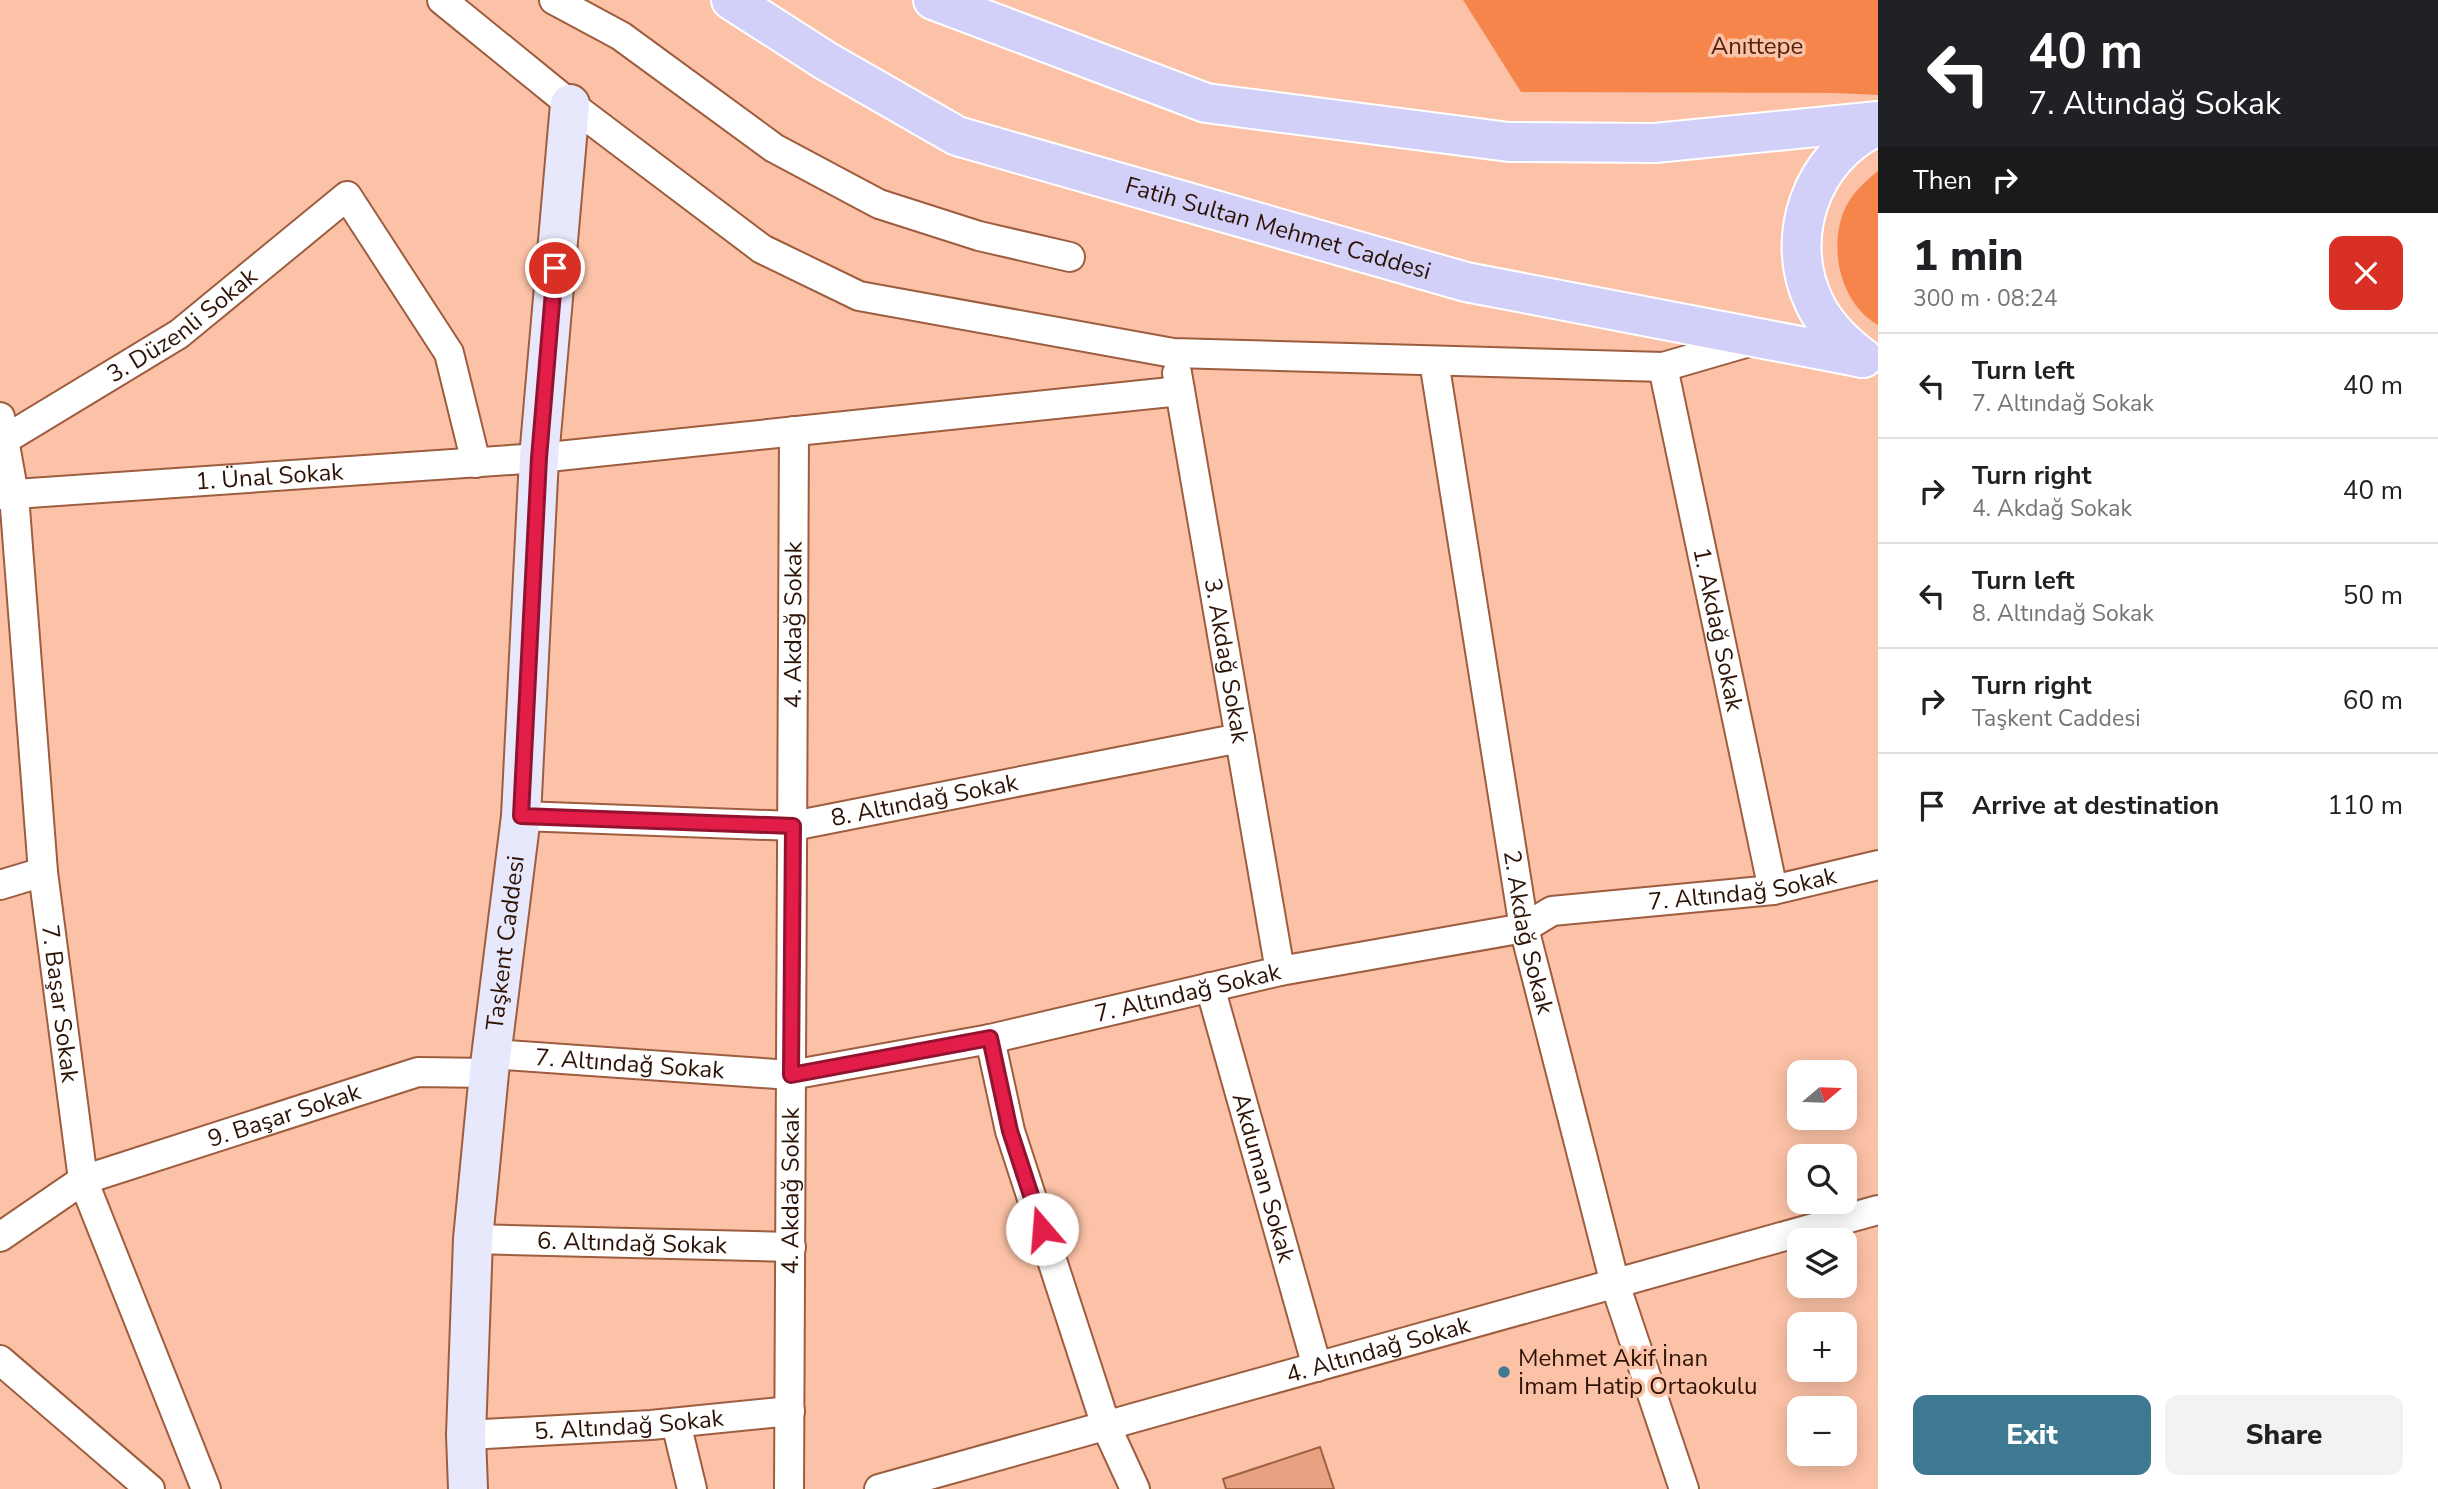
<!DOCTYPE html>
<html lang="en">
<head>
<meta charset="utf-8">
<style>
	:root { --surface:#fff; --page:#f2f2f2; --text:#202124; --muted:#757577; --line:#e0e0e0; --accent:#3d7991 }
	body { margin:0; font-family:"Nunito Sans",sans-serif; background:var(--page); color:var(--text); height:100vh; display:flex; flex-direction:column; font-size:26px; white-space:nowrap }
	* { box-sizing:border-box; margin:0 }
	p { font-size:23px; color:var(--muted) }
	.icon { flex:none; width:38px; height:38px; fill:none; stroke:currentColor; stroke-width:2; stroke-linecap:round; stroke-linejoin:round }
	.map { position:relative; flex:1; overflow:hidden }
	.side { display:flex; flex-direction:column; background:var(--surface); width:560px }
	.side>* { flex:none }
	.top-card { background:#202124; color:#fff; overflow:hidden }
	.needle { width:46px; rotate:71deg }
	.buttons { position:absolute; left:1787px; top:1060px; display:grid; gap:14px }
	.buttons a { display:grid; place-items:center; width:70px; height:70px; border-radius:14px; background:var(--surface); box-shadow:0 4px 18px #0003; font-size:35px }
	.pin { position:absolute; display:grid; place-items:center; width:60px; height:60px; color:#fff; margin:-30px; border:4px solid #fff; border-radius:50%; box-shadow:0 2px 7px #0007 }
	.me { position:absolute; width:77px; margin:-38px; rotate:342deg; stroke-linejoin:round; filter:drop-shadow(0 0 5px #0008) }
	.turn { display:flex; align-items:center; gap:24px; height:147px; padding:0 35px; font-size:32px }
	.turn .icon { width:91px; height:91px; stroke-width:2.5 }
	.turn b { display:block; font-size:49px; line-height:60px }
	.then { display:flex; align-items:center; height:66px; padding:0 35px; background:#0003; gap:14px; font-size:26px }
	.round { display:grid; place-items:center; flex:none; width:74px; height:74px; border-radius:14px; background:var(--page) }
	.overview { display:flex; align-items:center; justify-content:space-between; height:119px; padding:0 35px }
	h1 { font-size:42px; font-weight:800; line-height:52px }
	.cta { display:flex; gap:14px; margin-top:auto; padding:14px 35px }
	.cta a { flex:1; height:80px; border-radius:14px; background:var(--accent); color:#fff; font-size:28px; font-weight:800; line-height:80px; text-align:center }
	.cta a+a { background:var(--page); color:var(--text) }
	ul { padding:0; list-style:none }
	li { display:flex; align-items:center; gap:21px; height:105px; padding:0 35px; border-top:2px solid var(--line) }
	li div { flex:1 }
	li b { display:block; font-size:26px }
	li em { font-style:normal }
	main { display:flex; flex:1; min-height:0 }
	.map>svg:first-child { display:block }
</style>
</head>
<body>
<main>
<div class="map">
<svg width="1878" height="1489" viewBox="0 0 1878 1489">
	<rect width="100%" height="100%" fill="#fcc2a7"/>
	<!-- green -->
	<path fill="#f6854b" d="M1463,0H1878V95L1835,93L1521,92Z
		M1878,171V325C1841,304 1829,251 1843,213C1850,195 1864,182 1878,171Z"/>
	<!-- building -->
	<path fill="#e8a281" stroke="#9f5f40" stroke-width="2" d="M1320,1447L1334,1489H1226L1223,1479Z"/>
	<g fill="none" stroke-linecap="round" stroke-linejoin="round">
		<defs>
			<g id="street">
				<path d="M442,0L570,104L762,249L859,296L1173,353L1663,367L1756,340"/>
				<path d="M554,0L621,36L774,148L879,204L979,236L1070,257"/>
				<path id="s1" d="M1434,361L1524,928L1615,1284L1684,1489"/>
				<path id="s2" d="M1663,367L1773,890"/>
				<path id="s3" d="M1177,373L1280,971"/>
				<path id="s4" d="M0,417L14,495L43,872L83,1180L206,1489"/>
				<path id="s5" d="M4,440L179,334L347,196L449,353L476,463"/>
				<path id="s6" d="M0,495L539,458L1180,391"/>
				<path id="s7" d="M521,816L793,826L1240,738"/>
				<path d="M0,885L43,872"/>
				<path id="s8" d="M1210,987L1317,1367"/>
				<path d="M990,1039L1010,1131L1106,1426L1135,1489"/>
				<path id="s9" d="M492,1054L791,1075L990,1039L1280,971L1524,928L1552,911L1773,890L1878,865"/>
				<path id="s10" d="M0,1237L83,1180L418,1072L489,1073"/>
				<path id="s11" d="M473,1239L791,1247"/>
				<path d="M0,1360L150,1489"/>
				<path d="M676,1423L692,1489"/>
				<path id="s12" d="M466,1435L651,1425L790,1411"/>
				<path id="s13" d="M789,1489L794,431"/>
				<path id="s14" d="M879,1489L1878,1210"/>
			</g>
			<g id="secondary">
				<path id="s15" d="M468,1489L466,1435L473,1239L489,1073L521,816L539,458L570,104"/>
			</g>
			<g id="primary">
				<path id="s16" d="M731,0L826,61L957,136L1466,282L1863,358"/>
				<path d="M933,0L1206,103L1509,142L1655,143L1878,121"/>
				<path d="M1863,358C1843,343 1825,326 1814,302C1783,237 1812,155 1878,126"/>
			</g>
		</defs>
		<!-- street casing -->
		<use href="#street" stroke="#9d5d3e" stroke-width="32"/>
		<!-- secondary casing -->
		<use href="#secondary" stroke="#9d5d3e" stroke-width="42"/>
		<!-- primary casing -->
		<use href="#primary" stroke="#fff" stroke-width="42"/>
		<!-- street -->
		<use href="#street" stroke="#fff" stroke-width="28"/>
		<!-- secondary -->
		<use href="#secondary" stroke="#e8e8fc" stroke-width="38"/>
		<!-- primary -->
		<use href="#primary" stroke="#d2d0f8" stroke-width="38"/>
	</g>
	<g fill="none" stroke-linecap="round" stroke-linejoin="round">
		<defs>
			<path id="route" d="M555,268L539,458L521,816L793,826L791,1075L990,1038L1010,1131L1042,1229"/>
		</defs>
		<!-- route casing -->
		<use href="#route" stroke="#92132f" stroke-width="18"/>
		<!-- route -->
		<use href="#route" stroke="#e11d48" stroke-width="12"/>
	</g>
	<!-- markers -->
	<circle fill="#3d7991" stroke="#fcc2a7" stroke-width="2.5" cx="1504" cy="1372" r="7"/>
	<g text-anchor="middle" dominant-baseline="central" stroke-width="7" stroke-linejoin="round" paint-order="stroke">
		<!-- park labels -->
		<g font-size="24" fill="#4f2209" stroke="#fcc2a7">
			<text x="1757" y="46">Anıttepe</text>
		</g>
		<!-- street labels -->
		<g font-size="24" fill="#2e1407" stroke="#fcc2a7">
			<text stroke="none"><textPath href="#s16" startOffset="598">Fatih Sultan Mehmet Caddesi</textPath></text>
			<text stroke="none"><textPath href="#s5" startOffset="212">3. Düzenli Sokak</textPath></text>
			<text stroke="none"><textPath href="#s6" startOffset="270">1. Ünal Sokak</textPath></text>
			<text stroke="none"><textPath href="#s13" startOffset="864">4. Akdağ Sokak</textPath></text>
			<text stroke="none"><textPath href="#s2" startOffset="268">1. Akdağ Sokak</textPath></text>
			<text stroke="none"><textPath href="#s3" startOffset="292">3. Akdağ Sokak</textPath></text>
			<text stroke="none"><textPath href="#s7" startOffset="406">8. Altındağ Sokak</textPath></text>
			<text stroke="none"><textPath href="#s9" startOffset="1272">7. Altındağ Sokak</textPath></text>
			<text stroke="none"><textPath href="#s1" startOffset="579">2. Akdağ Sokak</textPath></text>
			<text stroke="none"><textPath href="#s15" startOffset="548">Taşkent Caddesi</textPath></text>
			<text stroke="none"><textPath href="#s9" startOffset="705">7. Altındağ Sokak</textPath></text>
			<text stroke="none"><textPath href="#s4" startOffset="590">7. Başar Sokak</textPath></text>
			<text stroke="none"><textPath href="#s9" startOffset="138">7. Altındağ Sokak</textPath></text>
			<text stroke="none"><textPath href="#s10" startOffset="312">9. Başar Sokak</textPath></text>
			<text stroke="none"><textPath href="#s8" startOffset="198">Akduman Sokak</textPath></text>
			<text stroke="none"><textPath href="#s13" startOffset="298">4. Akdağ Sokak</textPath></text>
			<text stroke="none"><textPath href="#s11" startOffset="159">6. Altındağ Sokak</textPath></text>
			<text stroke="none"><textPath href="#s14" startOffset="518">4. Altındağ Sokak</textPath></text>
			<text stroke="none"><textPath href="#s12" startOffset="163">5. Altındağ Sokak</textPath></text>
		</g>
		<!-- poi labels -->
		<g font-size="24" fill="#2e1407" stroke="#fcc2a7" text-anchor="start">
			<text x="1518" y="1358">Mehmet Akif İnan<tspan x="1518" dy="28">İmam Hatip Ortaokulu</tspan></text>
		</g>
	</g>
</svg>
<div class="buttons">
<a><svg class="needle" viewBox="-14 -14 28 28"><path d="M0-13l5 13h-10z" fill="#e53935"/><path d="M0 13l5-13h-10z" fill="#757577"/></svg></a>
<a><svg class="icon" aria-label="search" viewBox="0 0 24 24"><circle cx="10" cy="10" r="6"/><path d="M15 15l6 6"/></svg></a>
<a><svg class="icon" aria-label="layers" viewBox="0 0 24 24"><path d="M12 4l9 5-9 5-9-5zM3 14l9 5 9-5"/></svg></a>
<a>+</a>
<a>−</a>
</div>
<div class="pin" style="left:555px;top:268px;background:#d93025"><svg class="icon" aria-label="arrive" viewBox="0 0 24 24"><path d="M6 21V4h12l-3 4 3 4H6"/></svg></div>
<svg class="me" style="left:1042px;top:1229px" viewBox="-20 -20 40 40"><circle r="19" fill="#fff"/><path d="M0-13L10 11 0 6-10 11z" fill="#e11d48"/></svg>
</div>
<section class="side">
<div class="top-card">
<div class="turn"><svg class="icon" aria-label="left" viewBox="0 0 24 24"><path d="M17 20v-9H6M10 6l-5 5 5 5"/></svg><div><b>40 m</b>7. Altındağ Sokak</div></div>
<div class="then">Then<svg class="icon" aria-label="right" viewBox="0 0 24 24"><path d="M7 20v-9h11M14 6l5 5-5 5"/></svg></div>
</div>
<div class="overview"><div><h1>1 min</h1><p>300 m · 08:24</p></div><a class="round" style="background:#d93025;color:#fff"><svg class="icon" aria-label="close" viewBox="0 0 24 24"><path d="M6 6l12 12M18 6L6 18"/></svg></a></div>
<ul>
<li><svg class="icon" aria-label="left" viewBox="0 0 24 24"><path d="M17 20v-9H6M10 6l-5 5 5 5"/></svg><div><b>Turn left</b><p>7. Altındağ Sokak</p></div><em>40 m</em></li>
<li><svg class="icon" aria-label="right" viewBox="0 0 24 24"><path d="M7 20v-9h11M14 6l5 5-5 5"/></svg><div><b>Turn right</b><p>4. Akdağ Sokak</p></div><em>40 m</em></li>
<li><svg class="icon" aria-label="left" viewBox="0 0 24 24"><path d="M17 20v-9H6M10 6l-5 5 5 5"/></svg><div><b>Turn left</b><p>8. Altındağ Sokak</p></div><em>50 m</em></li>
<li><svg class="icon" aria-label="right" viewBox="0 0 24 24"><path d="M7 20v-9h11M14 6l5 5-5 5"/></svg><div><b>Turn right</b><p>Taşkent Caddesi</p></div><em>60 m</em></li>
<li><svg class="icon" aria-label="arrive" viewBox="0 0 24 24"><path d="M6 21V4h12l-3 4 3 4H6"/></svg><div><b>Arrive at destination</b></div><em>110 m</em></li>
</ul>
<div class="cta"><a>Exit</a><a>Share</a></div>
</section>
</main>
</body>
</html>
